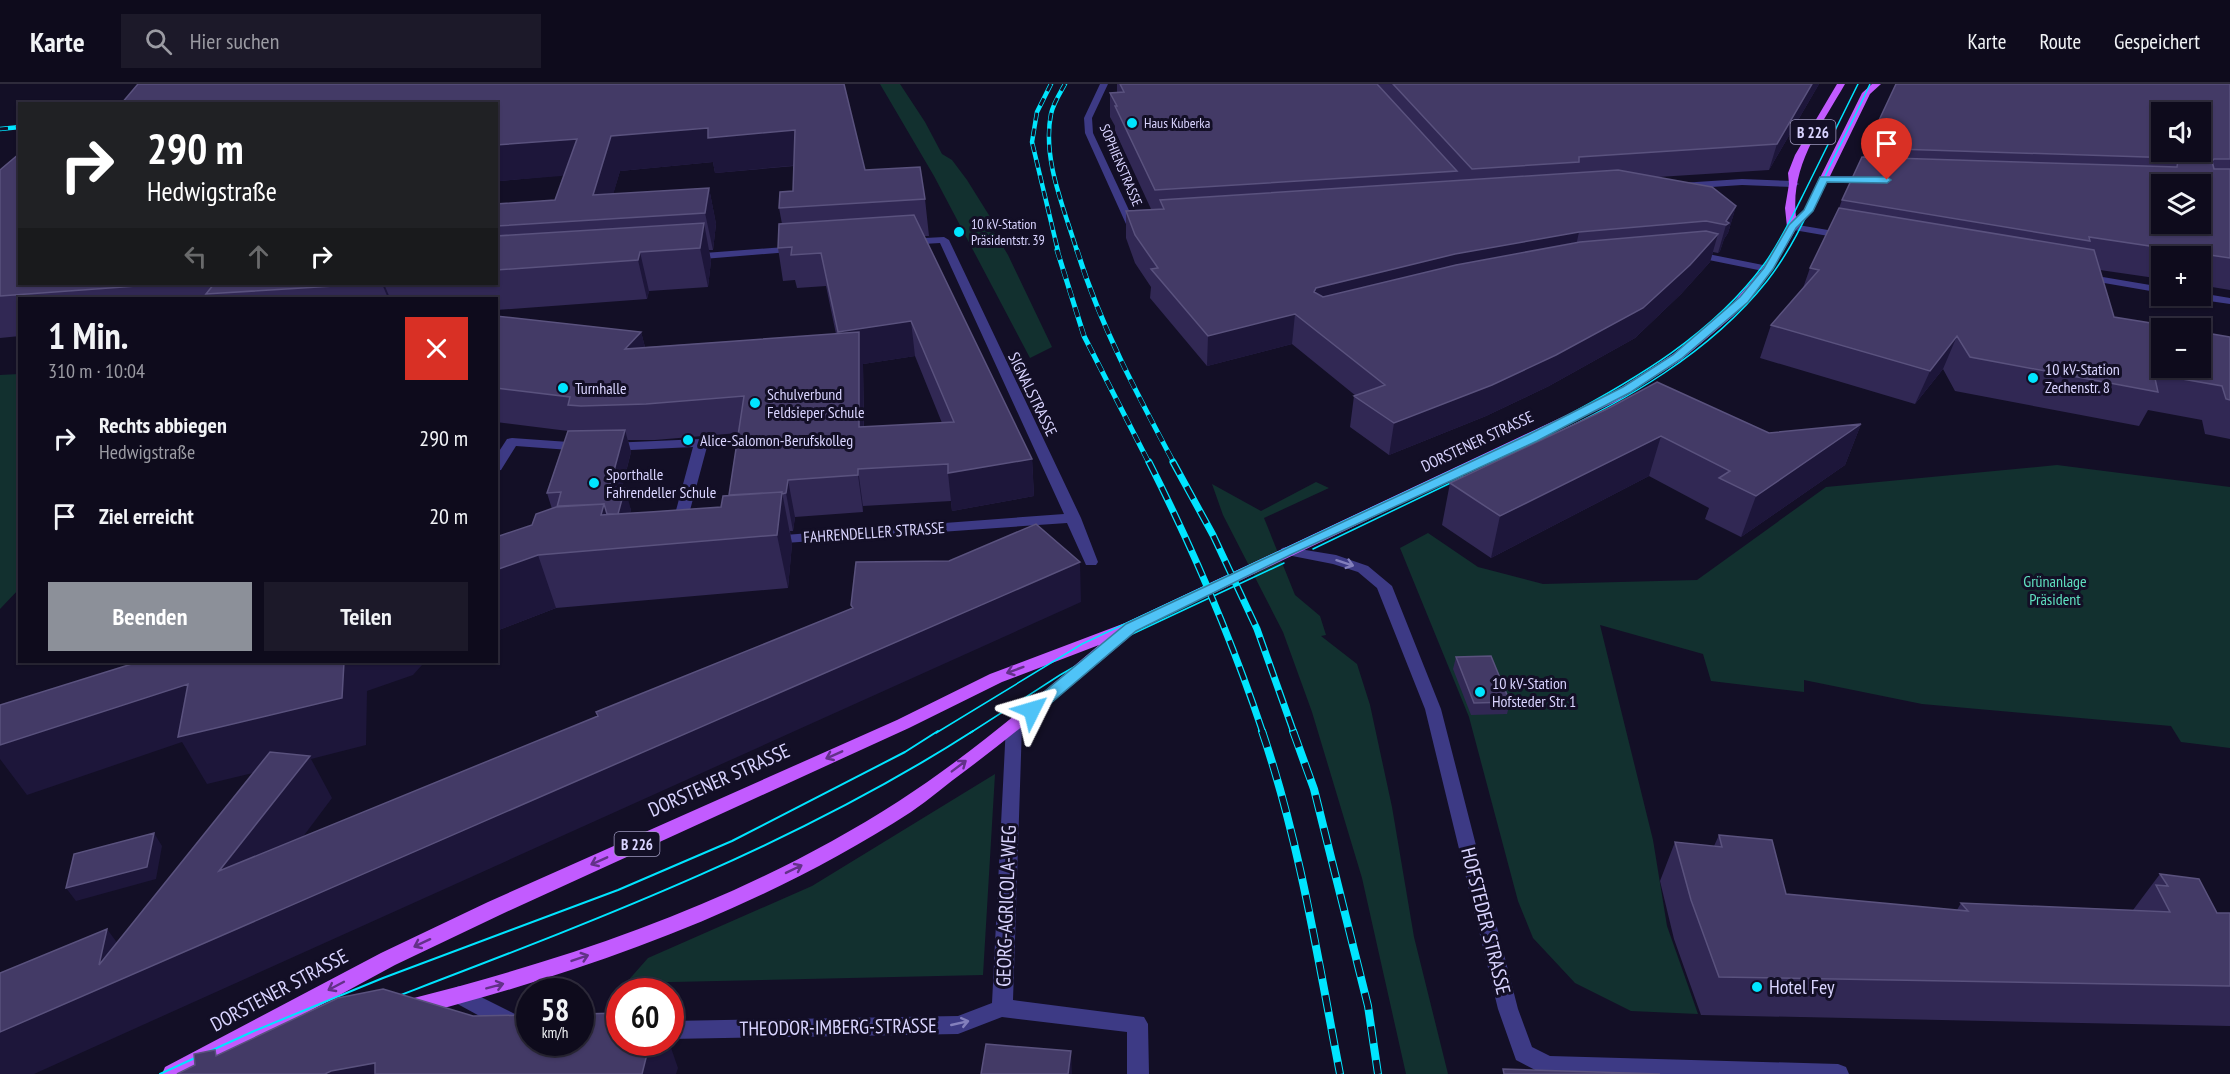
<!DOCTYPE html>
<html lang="de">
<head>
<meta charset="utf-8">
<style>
	:root { --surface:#0e0b1c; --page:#1c1929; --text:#f1f3f6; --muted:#9b9ba3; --line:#2e2b3b; --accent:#8c9099 }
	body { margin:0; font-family:"PT Sans Narrow",sans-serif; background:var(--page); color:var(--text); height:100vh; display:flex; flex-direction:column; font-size:22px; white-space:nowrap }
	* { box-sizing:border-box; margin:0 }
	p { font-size:20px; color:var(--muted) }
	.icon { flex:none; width:33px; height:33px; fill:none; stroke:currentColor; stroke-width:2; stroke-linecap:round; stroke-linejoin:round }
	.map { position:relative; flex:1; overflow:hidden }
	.sheet { position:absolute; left:18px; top:213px; width:480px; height:366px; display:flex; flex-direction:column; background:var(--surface); border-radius:0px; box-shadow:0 2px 4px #0004,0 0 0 2px var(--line) }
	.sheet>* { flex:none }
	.hud { position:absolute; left:18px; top:18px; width:480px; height:183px; border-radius:0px; box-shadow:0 2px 4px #0004,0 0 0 2px var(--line); background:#202124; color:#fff; overflow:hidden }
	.buttons { position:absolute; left:2151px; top:18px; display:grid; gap:12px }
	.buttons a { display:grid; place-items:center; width:60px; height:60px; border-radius:0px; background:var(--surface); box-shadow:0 2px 4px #0004,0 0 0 2px var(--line); font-size:30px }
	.speed { position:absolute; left:516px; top:894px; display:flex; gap:12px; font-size:30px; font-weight:700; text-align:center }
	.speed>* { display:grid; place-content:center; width:78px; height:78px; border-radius:50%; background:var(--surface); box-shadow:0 2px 4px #0004,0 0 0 2px var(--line); line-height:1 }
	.speed small { font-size:15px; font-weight:400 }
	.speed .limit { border:9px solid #d22; background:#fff; color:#111 }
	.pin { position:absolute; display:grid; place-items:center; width:51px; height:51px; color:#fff; margin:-62px -26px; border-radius:50% 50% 50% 0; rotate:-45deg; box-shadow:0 0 6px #0007 }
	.pin .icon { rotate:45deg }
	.me { position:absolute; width:66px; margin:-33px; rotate:50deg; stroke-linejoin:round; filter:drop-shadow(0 0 4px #0008) }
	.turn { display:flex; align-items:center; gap:21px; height:126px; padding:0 30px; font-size:27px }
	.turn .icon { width:78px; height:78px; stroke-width:2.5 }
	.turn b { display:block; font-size:42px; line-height:51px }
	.lanes { display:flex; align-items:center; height:57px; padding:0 30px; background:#0003; justify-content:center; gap:30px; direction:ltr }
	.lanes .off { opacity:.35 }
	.round { display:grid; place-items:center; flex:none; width:63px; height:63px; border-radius:0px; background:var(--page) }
	.summary { display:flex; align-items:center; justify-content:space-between; height:102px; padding:0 30px }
	h1 { font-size:36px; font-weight:600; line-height:45px }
	.action { display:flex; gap:12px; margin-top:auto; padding:12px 30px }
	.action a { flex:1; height:69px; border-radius:0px; background:var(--accent); color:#fff; font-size:24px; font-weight:600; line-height:69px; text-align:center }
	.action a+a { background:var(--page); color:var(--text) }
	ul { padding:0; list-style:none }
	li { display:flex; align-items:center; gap:18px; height:78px; padding:0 30px }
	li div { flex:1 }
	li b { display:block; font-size:22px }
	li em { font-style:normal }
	header { display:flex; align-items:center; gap:36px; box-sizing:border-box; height:84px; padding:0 30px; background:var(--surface); border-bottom:2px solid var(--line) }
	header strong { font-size:28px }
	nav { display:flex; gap:33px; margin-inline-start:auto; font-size:21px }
	.search { width:420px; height:54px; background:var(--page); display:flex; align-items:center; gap:15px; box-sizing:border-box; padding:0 21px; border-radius:0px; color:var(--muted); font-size:22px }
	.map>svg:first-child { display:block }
</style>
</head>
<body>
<header>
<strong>Karte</strong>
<div class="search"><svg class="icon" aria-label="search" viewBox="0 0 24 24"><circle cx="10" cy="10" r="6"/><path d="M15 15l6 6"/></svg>Hier suchen</div>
<nav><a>Karte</a><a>Route</a><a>Gespeichert</a></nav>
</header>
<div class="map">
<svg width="2230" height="990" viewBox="0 0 2230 990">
	<rect width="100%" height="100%" fill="#130f26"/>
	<!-- green -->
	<path fill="#12302f" d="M880,0H900L925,38L942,70L952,76L967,96L992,136L993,146L1008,171L1052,263L1030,274L934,92Z
		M19,290V505L0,525V291Z
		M2057,381L2230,403V664L2181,658L2171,642L1922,620L1804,596V608L1711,597L1703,570L1600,541L1653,756L1667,842L1698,930L1631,927L1575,899L1533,854L1518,817L1469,633L1400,464L1428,449L1478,483L1543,500L1697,496L1826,403Z
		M1316,398L1329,404L1264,434L1295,511L1320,532L1326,551L1321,552L1357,580L1370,621L1392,723L1414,853L1448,990H1406L1362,794L1312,628L1283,548L1223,431L1212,400L1261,427Z
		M995,690L983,891L626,899L648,874L812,802Z"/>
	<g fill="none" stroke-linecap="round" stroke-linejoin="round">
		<!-- street -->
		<path fill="#3d3a85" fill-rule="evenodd" d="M1100,0H1108L1092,34L1093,49L1134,137H1143V141L1131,143L1126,140L1085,49L1084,34Z
			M1823,92H1871L1876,95L1871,98L1820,97V93Z
			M1742,95L1794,97L1799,100L1794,103L1742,101L1681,105L1676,102L1681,99Z
			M1792,140L1846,149L1851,152L1846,155L1788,145V141Z
			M944,153L949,156L1081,434L1098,478L1096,481H1086L1067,439L771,460L764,456L771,452L1064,430L940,159L906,161L901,158L906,155Z
			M798,162L803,165L802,167L691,176L686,173L691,170Z
			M1693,167L1768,182L1773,185L1768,188L1689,172V168Z
			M2085,190L2162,203V209L2081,195V191Z
			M2200,209L2230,214V220L2195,215L2189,212H2200Z
			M512,354L583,359L590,363L583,367L516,362L501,386L496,387V372L507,355Z
			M701,355L708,359L685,445L678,449L671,445L693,363L610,367L603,363L610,359Z
			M1287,463L1336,471L1368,482L1392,502L1441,625L1518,925L1532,963L1550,972L1838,980L1846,983L1849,990H1543L1516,976L1498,925L1425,625L1377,504L1358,488L1333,480L1282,470L1280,467L1282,464Z
			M1014,635L1020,637L1022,641L1013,916L1144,933L1148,940L1149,990H1127V948L1002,933L958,950L670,955V937L958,932L992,919L1006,641L1008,637Z
			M459,902L519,932L530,933V951L509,948L452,917L449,911L452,905Z"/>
		<!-- primary -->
		<path fill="#c25bff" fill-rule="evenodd" d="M1837,0H1845C1821,42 1790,82 1796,133L1804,126L1862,9L1872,0H1881L1870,10L1813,127L1796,145L1773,185L1754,210L1733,232L1681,276L1619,316L1128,550L1127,555C1074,600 1021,645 965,687C947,700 930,715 911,728C758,827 585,888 410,933L403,930L400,924L403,918L410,915C581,872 750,813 899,717C970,671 1035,615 1099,561L1002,598L909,644L502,830L395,881L194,990H162L165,983L381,869L488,818L897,636L990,590L1125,539L1611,310L1673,270L1725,228L1763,184L1787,143L1785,124L1789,100L1788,89L1795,71Z"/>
		<!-- tram-far1 -->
		<path stroke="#00e5ff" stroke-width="1.5" d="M1542,356C1625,317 1709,270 1767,197C1793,164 1810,124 1828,86C1842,57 1857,29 1870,0
			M1313,465L1463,393
			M936,649L1082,560L1559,336C1636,295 1712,251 1765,179C1782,155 1794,129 1807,103C1824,68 1841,34 1858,0
			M970,649L1060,591L1128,552L1284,479"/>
		<!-- tram -->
		<path stroke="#00e5ff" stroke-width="2" d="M385,917C586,840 791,764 973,647
			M160,990L254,947L383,894L618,806L732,757L905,668L938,647"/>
		<defs>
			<path id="rail-far3" d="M1051,0L1037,28L1032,58L1058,167
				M1065,0C1060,9 1053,20 1051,30C1042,75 1064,124 1077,167
				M0,45L20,43"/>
			<path id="rail-far2" d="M1057,166L1084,252L1149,379
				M1077,166C1100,241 1137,310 1174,379"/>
			<path id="rail-far1" d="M1149,378C1193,465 1232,556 1263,649
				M1173,378L1213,451L1257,545L1294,649"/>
			<path id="rail" d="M1262,647C1300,759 1318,875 1340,990
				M1293,647L1314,705L1368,922L1378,990"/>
		</defs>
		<!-- rail-far3 casing -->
		<use href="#rail-far3" stroke="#00e5ff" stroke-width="4.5"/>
		<!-- rail-far2 casing -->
		<use href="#rail-far2" stroke="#00e5ff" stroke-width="5"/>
		<!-- rail-far1 casing -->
		<use href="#rail-far1" stroke="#00e5ff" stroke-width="7"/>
		<!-- rail casing -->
		<use href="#rail" stroke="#00e5ff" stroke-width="8"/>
		<!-- rail-far3 -->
		<use href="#rail-far3" stroke="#130f26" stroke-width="3" stroke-dasharray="8" stroke-linecap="butt"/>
		<!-- rail-far2 -->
		<use href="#rail-far2" stroke="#130f26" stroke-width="4" stroke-dasharray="10" stroke-linecap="butt"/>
		<!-- rail-far1 -->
		<use href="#rail-far1" stroke="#130f26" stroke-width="4.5" stroke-dasharray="14" stroke-linecap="butt"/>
		<!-- rail -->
		<use href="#rail" stroke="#130f26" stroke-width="6" stroke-dasharray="17" stroke-linecap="butt"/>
	</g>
	<!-- wall -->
	<path fill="#312854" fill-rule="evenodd" d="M1117,0H1819L1769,86L1658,93L1736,122L1728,149L1724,155L1720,167L1718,169L1713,168L1710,178L1681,210L1635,254L1549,302L1486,332L1389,371L1350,343L1354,312H1356L1292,260L1207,282L1150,214L1151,203L1135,179L1126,154V127L1151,125L1115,47V42L1110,33V9L1117,8Z
		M2230,0V206L2200,201V172H2162V195L2100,186L2114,233L2230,253V355L2205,350L2202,336L2148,326L2139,342L1955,307L1943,285L1915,320L1760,274L1771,241L1803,204L1810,184L1839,124L1842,116L1863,73L1866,64Z
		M496,20L865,86L925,115L929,152H924L1032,375L1034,412L952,427L951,417L863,422V428L795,433L793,447H790L792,460L788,504L556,524L496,547L532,441L552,425L547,409L568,347L496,338V232L641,248L645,263L836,250L826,202L797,204L795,196L783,197L778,164L782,140L779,124L793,107L794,82L715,89L713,78L620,87L613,110L709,104L716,140L713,166H709L711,177L708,203L649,207L647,215L496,226V214H20V252L0,254V86L20,200H496V120L555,116L564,91L500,97L496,106ZM915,272L942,339L864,343L863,280ZM738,349L729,411L721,423L630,429L631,426L622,404L631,368L628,356H655Z
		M1609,324L1769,349L1861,340L1845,381L1741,453L1705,435L1709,424L1649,392L1491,474L1442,441L1450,399Z
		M1456,573L1510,618L1507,630L1471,631L1453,585Z
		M1719,751L1786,810L1957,826L1961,819L2133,826L2160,790L2217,829H2230V942L1701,931L1674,855L1660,797L1675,758L1714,762Z"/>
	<!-- shaded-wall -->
	<path fill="#1d163a" d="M1812,0H1819L1769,86L1777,60Z
		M708,44L795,46L800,81L715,89L713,78L620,87L606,135L593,111L611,52Z
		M577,55L586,90L500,97L496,106V61Z
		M709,104L716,140L713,166L705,129Z
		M1736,122L1728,149L1724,155L1720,167L1718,169L1726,141V137Z
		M704,139L711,177L708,203L700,164Z
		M1579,148L1573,176L1313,233L1314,208L1316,204L1455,170Z
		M1718,150L1710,178L1681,210L1635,254L1549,302L1486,332L1389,371L1394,339Z
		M640,168L649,207L647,215L638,176Z
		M382,200H384L390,214H388Z
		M1295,230L1292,260L1207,282L1208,252Z
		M911,237L915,272L863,280L864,380L843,283L838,248Z
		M641,248L650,282L625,265Z
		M1957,252L1943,285L1915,320L1930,287Z
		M1861,340L1845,381L1741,453L1756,412Z
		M625,346L631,368L616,427L609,405Z
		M1661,352L1649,392L1491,474L1500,432Z
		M1032,375L1034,412L952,427L948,389Z
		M858,385L863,422V428L858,391Z
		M788,396L795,433L793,447L786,409Z
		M625,404L631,426L623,459L616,436Z
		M782,408L792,460L788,504L777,451Z
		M604,420L617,464L601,431Z
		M538,471L556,524L496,547V486Z
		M1080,478L1081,518L34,990H0V948L99,881L107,845L138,887Z
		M344,578H421L422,581L413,591L367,607L366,661L311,675L332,714L246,829L219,787L307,676L207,700L182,658L27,711L0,675V661L188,600Z
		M154,749L162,762L156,795L76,817L66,804Z
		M650,958H669L678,984L676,990H642Z
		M1071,967L1072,990H1068Z
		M375,979L381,990H325L331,987Z"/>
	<!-- building -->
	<path fill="#433a66" stroke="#5a527e" stroke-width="1.5" fill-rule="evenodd" d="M138,0H844L865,86L920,83L925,115L779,124L780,108L793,107L795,46L708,54V44L611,52L593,111L709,104L705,129L496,142V120L555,116L577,55L496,61V20H121Z
		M1120,0H1377L1457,87L1155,106L1115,22H1117L1110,9L1124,8Z
		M1393,0H1812L1777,60L1579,73V78L1472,85Z
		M1896,0H2230V75H2214L2212,77L2214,85H2230V174L2089,153L2090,157L1842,116L1862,73L2177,83L2178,76L2176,74L1866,64ZM2162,28H2200V68H2162ZM2162,100H2200V140H2162Z
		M20,69V200H164L0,212V86Z
		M1618,86L1712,103L1736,122L1726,137L1729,139L1726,141L1706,137L1579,148L1455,170L1316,204L1314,208L1323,213L1456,181L1580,158L1706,147L1718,150L1690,181L1643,224L1556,271L1492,301L1394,339L1354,312L1385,301L1295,230L1208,252L1151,185L1158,184L1135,151L1126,127L1164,125L1160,116Z
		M1839,124L2094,166L2114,233L2182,244H2162V284H2200V248L2230,253V316L2226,315L2222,302L2154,290L2158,308L1970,273L1957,252L1930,287L1771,241L1819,186L1810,184Z
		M914,131L1032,375L948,389V380L858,385V391L788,396L786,409L782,410V408L729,411L744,312L646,320L581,322L568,321L570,313L496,304V232L641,248L625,265L859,248V343L954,338L911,237L838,248L821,169L791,171L792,163L778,164L779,140Z
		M704,139L700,164L640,168L638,176L496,186V152Z
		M214,200H366L206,210Z
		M1657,298L1769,349L1861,340L1756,412L1719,394L1730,387L1661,352L1500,432L1450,399L1609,324Z
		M625,346L609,405L625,404L618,430H607L604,420L557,423L561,408L547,409L568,347Z
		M782,408L777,451L538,471L496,486V453L532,441L536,430L559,422L604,420L601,431L650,428L721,423L723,412Z
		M1036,440L1080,478L0,948V889L107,845L99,881L270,668L310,672L219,787L598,632L596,628L853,524L851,521L856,478L949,477Z
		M1491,572L1510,618L1474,619L1456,573Z
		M138,578H344L342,614L178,653L188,600L0,661V621Z
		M154,749L147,783L66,804L74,770Z
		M1719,751L1772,756L1786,810L1968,827L1961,819L2170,828L2156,801L2168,802L2160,790L2199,795L2217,829H2230V902L1719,893L1691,816L1675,758L1722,763Z
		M383,905L473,932L530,931V958H580V930L620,929V958H650L642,990H375V979L331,987L325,990H177L195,981L194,970L215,966L216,972L338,914Z
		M986,960L1071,967L1068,990H981Z
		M1503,985L1660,990H1504Z"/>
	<!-- one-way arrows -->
	<defs><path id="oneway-shaft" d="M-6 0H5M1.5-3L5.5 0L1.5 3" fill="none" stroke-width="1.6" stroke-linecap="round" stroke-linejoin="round" transform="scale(1.5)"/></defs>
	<g stroke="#837fbc">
		<use href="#oneway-shaft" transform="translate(1345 479) rotate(18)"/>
		<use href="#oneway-shaft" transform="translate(960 939) rotate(-13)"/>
	</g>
	<g stroke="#623188">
		<use href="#oneway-shaft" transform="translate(1015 586) rotate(160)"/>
		<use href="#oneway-shaft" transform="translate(834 671) rotate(156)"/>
		<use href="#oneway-shaft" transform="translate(959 682) rotate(-37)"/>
		<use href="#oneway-shaft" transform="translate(599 777) rotate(156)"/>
		<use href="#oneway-shaft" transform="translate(794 785) rotate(-26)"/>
		<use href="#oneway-shaft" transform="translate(422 859) rotate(155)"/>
		<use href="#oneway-shaft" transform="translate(580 874) rotate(-19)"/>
		<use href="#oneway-shaft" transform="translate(336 902) rotate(152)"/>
		<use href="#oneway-shaft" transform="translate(495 902) rotate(-15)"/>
	</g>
	<!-- route -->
	<path fill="#4fc3f7" stroke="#337fa1" stroke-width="1.5" d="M1820,93H1887L1891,96L1887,99L1827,98L1813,127L1796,144L1773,185L1748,218L1681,275L1631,308L1537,357L1292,470L1136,547L1038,630H1027L1025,626L1027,622L1126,540L1528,351L1623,303L1673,271L1740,213L1764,184L1789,141L1804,126Z"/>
	<!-- markers -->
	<g fill="#00e5ff" stroke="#130f26" stroke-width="2">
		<circle cx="1132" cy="39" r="6"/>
		<circle cx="959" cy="148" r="6"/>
		<circle cx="2033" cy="294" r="6"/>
		<circle cx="563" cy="304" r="6"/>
		<circle cx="755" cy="319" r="6"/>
		<circle cx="688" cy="356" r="6"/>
		<circle cx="594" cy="399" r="6"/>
		<circle cx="1480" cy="608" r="6"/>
		<circle cx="1757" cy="903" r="6"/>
	</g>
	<g text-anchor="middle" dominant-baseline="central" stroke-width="6" stroke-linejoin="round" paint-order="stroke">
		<!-- far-poi labels -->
		<g font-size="14" fill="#d9d4ff" stroke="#130f26" text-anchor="start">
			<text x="1144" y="39">Haus Kuberka</text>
			<text x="971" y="140">10 kV-Station<tspan x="971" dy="16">Präsidentstr. 39</tspan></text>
		</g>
		<!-- far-street labels -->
		<g font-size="14" fill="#d9d4ff" stroke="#130f26">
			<text transform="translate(1121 81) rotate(67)">SOPHIENSTRASSE</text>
		</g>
		<!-- shield labels -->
		<g fill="#130f26" stroke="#9e99be" stroke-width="1.5">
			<rect x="1790.5" y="36" width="45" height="24" rx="4.5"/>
			<rect x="614.5" y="748" width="45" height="24" rx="4.5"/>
		</g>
		<g font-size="15" font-weight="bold" fill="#d9d4ff">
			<text x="1813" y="48">B 226</text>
			<text x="637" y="760">B 226</text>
		</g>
		<!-- poi labels -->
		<g font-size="16" fill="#d9d4ff" stroke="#130f26" text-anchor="start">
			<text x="2045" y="285">10 kV-Station<tspan x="2045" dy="18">Zechenstr. 8</tspan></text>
			<text x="575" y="304">Turnhalle</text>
			<text x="767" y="310">Schulverbund<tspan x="767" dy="18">Feldsieper Schule</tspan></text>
			<text x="700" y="356">Alice-Salomon-Berufskolleg</text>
			<text x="606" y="390">Sporthalle<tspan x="606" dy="18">Fahrendeller Schule</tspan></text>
			<text x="1492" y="599">10 kV-Station<tspan x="1492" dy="18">Hofsteder Str. 1</tspan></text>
		</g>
		<!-- street labels -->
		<g font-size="16" fill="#d9d4ff" stroke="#130f26">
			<text transform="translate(1033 310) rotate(64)">SIGNALSTRASSE</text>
			<text transform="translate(1477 357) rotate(-25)">DORSTENER STRASSE</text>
			<text transform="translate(874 448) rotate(-4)">FAHRENDELLER STRASSE</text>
		</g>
		<!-- park labels -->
		<g font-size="16" fill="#5fe0c0" stroke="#130f26">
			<text x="2055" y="497">Grünanlage<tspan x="2055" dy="18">Präsident</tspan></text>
		</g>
		<!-- near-street labels -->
		<g font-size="20" fill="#d9d4ff" stroke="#130f26">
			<text transform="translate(719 696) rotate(-24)">DORSTENER STRASSE</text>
			<text transform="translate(1006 822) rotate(-88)">GEORG-AGRICOLA-WEG</text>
			<text transform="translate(1486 837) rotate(76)">HOFSTEDER STRASSE</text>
			<text transform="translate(279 906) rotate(-28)">DORSTENER STRASSE</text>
			<text transform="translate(838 943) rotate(-1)">THEODOR-IMBERG-STRASSE</text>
		</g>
		<!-- near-poi labels -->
		<g font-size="20" fill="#d9d4ff" stroke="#130f26" text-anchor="start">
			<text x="1769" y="903">Hotel Fey</text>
		</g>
	</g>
</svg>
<div class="buttons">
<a><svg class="icon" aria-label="sound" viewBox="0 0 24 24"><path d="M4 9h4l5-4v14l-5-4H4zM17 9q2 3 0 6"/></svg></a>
<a><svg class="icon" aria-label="layers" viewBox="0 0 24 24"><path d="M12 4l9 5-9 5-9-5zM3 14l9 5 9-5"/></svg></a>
<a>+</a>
<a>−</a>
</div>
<div class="speed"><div>58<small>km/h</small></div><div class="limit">60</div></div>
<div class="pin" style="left:1887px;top:96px;background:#d93025"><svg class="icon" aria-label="arrive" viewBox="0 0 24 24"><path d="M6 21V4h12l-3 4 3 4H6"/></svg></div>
<svg class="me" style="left:1032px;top:626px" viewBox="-20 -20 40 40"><path d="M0-17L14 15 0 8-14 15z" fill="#4fc3f7" stroke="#fff" stroke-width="4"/></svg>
<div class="hud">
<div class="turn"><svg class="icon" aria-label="right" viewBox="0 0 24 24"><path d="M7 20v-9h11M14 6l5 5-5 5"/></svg><div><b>290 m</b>Hedwigstraße</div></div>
<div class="lanes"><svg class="icon off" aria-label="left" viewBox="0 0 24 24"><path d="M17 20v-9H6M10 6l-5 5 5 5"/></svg><svg class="icon off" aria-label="ahead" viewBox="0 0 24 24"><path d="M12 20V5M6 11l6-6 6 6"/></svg><svg class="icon" aria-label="right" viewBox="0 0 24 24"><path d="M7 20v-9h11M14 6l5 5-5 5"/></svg></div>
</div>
<section class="sheet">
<div class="summary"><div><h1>1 Min.</h1><p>310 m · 10:04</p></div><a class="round" style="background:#d93025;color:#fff"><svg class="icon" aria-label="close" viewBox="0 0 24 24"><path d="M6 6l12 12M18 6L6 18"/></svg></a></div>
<ul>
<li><svg class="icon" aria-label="right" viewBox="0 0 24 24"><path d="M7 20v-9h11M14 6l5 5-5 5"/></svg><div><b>Rechts abbiegen</b><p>Hedwigstraße</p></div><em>290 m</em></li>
<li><svg class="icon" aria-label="arrive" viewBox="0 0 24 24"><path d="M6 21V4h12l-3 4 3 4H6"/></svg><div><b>Ziel erreicht</b></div><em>20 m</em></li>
</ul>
<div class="action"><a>Beenden</a><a>Teilen</a></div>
</section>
</div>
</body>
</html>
